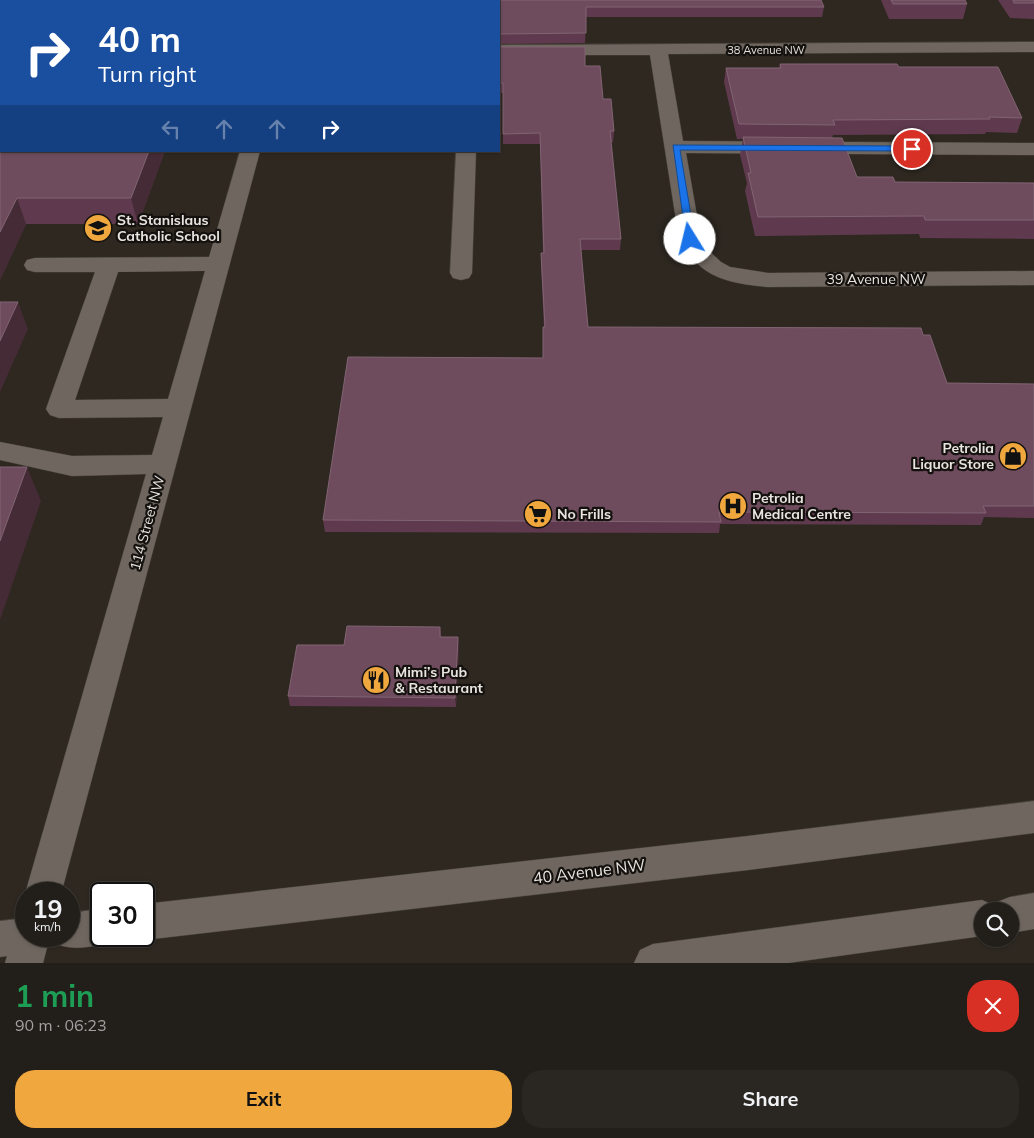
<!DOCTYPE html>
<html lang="en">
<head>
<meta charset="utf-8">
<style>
	:root { --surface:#221e19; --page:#2a2722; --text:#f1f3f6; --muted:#a2a2a2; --line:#3f3c38; --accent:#efa73e }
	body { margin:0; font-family:Mulish,sans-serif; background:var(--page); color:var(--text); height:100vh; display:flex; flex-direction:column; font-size:19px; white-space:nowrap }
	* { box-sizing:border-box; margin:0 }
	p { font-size:16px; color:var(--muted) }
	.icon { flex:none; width:28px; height:28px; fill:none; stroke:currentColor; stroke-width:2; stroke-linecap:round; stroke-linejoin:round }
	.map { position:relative; height:963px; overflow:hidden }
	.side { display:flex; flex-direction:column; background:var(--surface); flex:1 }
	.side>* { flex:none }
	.banner { position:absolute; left:0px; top:0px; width:500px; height:152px; box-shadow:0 1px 4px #0004,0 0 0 1px var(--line); background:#1a4fa0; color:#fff; overflow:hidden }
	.controls { position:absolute; left:974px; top:902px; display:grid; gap:10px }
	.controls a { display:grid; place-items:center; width:45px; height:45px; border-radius:50%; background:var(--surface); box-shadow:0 1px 4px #0004,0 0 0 1px var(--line); font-size:25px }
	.speed { position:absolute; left:15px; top:882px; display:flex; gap:10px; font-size:25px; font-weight:700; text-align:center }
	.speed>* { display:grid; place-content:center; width:65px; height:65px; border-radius:50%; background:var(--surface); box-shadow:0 1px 4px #0004,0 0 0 1px var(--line); line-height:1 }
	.speed small { font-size:12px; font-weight:400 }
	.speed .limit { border:2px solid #111; border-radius:8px; background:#fff; color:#111 }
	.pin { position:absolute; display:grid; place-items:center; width:42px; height:42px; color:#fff; margin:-21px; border:2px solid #fff; border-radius:50%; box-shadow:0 1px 5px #0007 }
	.me { position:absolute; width:55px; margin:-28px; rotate:351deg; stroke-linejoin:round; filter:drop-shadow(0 0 4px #0008) }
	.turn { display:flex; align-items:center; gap:18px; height:105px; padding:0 15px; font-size:22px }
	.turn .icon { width:65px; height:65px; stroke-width:2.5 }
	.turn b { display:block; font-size:35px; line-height:42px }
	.lanes { display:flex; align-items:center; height:48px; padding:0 15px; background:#0003; justify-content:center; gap:25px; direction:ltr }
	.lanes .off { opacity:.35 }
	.round { display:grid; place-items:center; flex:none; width:52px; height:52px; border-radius:20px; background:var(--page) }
	.overview { display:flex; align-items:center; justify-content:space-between; height:85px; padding:0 15px }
	h1 { font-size:30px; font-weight:700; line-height:38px; color:#1e9e55 }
	.button { display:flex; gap:10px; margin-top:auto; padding:10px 15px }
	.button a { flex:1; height:58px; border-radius:20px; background:var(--accent); color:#111; font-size:20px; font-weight:700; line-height:58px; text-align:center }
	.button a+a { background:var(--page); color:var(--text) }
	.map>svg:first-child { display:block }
</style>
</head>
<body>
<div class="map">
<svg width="1034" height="963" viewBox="0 0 1034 963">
	<rect width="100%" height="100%" fill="#2e2821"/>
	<!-- green -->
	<path fill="#4b4d26" d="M0,0H268L1,1L0,136Z"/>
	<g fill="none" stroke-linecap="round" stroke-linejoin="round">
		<defs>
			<path id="minor" d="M282,0H300V1H283Z
				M1034,42V52L668,54L683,141L1034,143V155L686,153L701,239L706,248L721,262L730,267L768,273L1034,271V285L768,287C727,283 700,278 679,239L650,55H499V45Z
				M240,151H260L61,894H26V897L25,894L146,474L72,476L0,460V442L72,456L152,455L163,417L59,418L50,415L46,409L95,272H35L27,270L24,265L27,260L35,258L209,257ZM205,271L168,399L75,400L118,272Z
				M456,151H476L472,273L469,278L461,280L453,278L450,273Z
				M1034,801V833L748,870L144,940L135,936H144V904L748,836Z
				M1034,893V929L1010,933V911H982V936L788,963H634L640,950L653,944L982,900L995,906L997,902L1010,897Z
				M101,909V936H116L114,940C95,947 75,951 56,944L53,936H69V913Z
				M26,918V936H50L43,963H5L7,956L0,957V921Z"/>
		</defs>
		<!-- minor casing -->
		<use href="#minor" stroke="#48443d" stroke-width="1"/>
		<!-- path -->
		<path stroke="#8c8781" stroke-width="2.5" stroke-dasharray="0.5 2.5" stroke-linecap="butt" d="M65,0L70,1"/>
		<!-- minor -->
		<use href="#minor" fill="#6f675f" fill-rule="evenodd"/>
	</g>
	<!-- wall -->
	<path fill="#5f3a4e" d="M881,0H965L967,4L963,19H889Z
		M998,0H1034V19L1010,18Z
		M499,1L824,7L822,17H586L585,43L499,44Z
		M499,47L585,66L603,99L614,131L613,142H611L621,239L620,250H581L588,327L923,335L947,383L1034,384V518L984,517L981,525L720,524L719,533L325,532L323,520L543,358L544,327L541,264V253H543L540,144H503V93H499Z
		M780,64L899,67L1022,118L1017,133L986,132L985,134L833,135L832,138L857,177L895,182L1034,183V239L920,238L919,234L755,236L745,191L747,183L740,155L743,139H737L724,82L726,68H779Z
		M0,116L1,151H165L138,224H26L0,280Z
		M440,627L441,637H458L459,646L456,707L290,706L288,696L344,645Z"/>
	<!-- shaded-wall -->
	<path fill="#452b35" d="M149,151H165L138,224L131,198Z
		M17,198L26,224L0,280V232Z
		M18,302L28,329L0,392V341Z
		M27,467L41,501L0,620V541Z
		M458,637L459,646L456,707L455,698Z"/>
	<!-- building -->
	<path fill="#6e4c5e" stroke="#816472" d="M354,0H821L824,7H586V33L499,34V1H354Z
		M891,0H965L967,4H893Z
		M1013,0H1034V3H1014Z
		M499,47H585V66H600L603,99H611L614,131H610L621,239H580L588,327L921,328L923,335H930L947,383L1034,384V506H983L986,513L719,512L721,522L323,520L348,357L543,358V327H545L541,253H544L540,133L503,134V83H499Z
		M780,64H897L899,67H998L1022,118L989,117L990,119L833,120L835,125L739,124L726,68H781Z
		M0,116H1V151H149L131,198H17L0,232Z
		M743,137L842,138L857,177H893L895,182L1034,183V220H925L924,216L758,217L748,173H751Z
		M0,302H18L0,341Z
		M0,467H27L0,541Z
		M347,626L440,627V637H458L455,698L288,696L297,645H344Z"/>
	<!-- route -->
	<path fill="#1a73e8" stroke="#114b97" d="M673,145L912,146L917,149L912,151L680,150L695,239L690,242L686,239Z"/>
	<!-- icons -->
	<defs>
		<symbol id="school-disc" viewBox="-11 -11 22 22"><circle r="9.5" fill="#efa73e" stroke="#14110e"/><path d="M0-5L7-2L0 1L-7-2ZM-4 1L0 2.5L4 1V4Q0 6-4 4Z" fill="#111"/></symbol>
		<symbol id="shop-disc" viewBox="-11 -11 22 22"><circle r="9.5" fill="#efa73e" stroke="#14110e"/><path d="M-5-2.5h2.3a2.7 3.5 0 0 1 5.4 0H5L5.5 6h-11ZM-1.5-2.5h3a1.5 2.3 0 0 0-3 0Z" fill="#111"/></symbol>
		<symbol id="hospital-disc" viewBox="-11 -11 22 22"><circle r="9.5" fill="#efa73e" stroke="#14110e"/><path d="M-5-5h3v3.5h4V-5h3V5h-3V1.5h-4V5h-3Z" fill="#111"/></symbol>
		<symbol id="supermarket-disc" viewBox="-11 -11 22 22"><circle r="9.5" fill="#efa73e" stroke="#14110e"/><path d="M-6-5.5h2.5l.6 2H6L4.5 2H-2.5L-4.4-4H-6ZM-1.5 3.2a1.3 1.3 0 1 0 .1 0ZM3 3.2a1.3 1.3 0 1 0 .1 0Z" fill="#111"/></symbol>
		<symbol id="restaurant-disc" viewBox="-11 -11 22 22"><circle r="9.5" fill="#efa73e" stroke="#14110e"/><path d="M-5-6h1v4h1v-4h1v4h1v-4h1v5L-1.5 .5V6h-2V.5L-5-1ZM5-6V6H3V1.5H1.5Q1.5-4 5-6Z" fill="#111"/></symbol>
	</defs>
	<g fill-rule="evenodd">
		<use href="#school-disc" x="82" y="212" width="32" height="32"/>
		<use href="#shop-disc" x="997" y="440" width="32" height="32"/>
		<use href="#hospital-disc" x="717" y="490" width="32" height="32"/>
		<use href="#supermarket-disc" x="522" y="498" width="32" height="32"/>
		<use href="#restaurant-disc" x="360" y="664" width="32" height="32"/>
	</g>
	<g text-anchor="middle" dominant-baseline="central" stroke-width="4.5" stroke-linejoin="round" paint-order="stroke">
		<!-- far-street labels -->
		<g font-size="11" fill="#e8e4df" stroke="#14110e">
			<text x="766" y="50">38 Avenue NW</text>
		</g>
		<!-- poi labels -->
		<g font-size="14" font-weight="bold" fill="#e8e4df" stroke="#14110e" text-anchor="start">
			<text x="117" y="220">St. Stanislaus<tspan x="117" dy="16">Catholic School</tspan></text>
			<text x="994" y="448" text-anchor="end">Petrolia<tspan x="994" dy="16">Liquor Store</tspan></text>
			<text x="752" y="498">Petrolia<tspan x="752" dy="16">Medical Centre</tspan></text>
			<text x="557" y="514">No Frills</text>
			<text x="395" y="672">Mimi’s Pub<tspan x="395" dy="16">&amp; Restaurant</tspan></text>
		</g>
		<!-- street labels -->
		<g font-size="14" fill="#e8e4df" stroke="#14110e">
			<text x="876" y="279">39 Avenue NW</text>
			<text transform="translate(147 523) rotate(-75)">114 Street NW</text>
		</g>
		<!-- near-street labels -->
		<g font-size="16" fill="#e8e4df" stroke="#14110e">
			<text transform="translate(589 871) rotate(-7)">40 Avenue NW</text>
		</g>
	</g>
</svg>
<div class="controls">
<a><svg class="icon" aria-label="search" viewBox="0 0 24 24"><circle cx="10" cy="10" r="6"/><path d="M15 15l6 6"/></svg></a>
</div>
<div class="speed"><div>19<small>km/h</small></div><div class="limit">30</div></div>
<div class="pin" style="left:912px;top:149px;background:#d93025"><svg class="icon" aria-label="arrive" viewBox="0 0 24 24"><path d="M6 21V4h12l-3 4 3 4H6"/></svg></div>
<svg class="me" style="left:690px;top:239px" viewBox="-20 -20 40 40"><circle r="19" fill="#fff"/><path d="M0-13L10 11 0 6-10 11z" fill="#1a73e8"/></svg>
<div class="banner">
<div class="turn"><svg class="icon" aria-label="right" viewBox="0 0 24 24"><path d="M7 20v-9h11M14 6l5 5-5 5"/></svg><div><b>40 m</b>Turn right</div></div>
<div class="lanes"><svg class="icon off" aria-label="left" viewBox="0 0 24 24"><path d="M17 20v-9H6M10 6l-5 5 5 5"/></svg><svg class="icon off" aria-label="ahead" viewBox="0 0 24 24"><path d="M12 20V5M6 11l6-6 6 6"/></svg><svg class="icon off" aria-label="ahead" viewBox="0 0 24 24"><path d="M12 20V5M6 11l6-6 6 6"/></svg><svg class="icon" aria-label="right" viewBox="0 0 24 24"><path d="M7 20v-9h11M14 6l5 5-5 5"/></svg></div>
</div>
</div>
<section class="side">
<div class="overview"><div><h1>1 min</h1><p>90 m · 06:23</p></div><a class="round" style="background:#d93025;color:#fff"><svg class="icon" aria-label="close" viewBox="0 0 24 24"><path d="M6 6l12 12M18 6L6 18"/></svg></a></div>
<div class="button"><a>Exit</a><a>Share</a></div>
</section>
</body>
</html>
